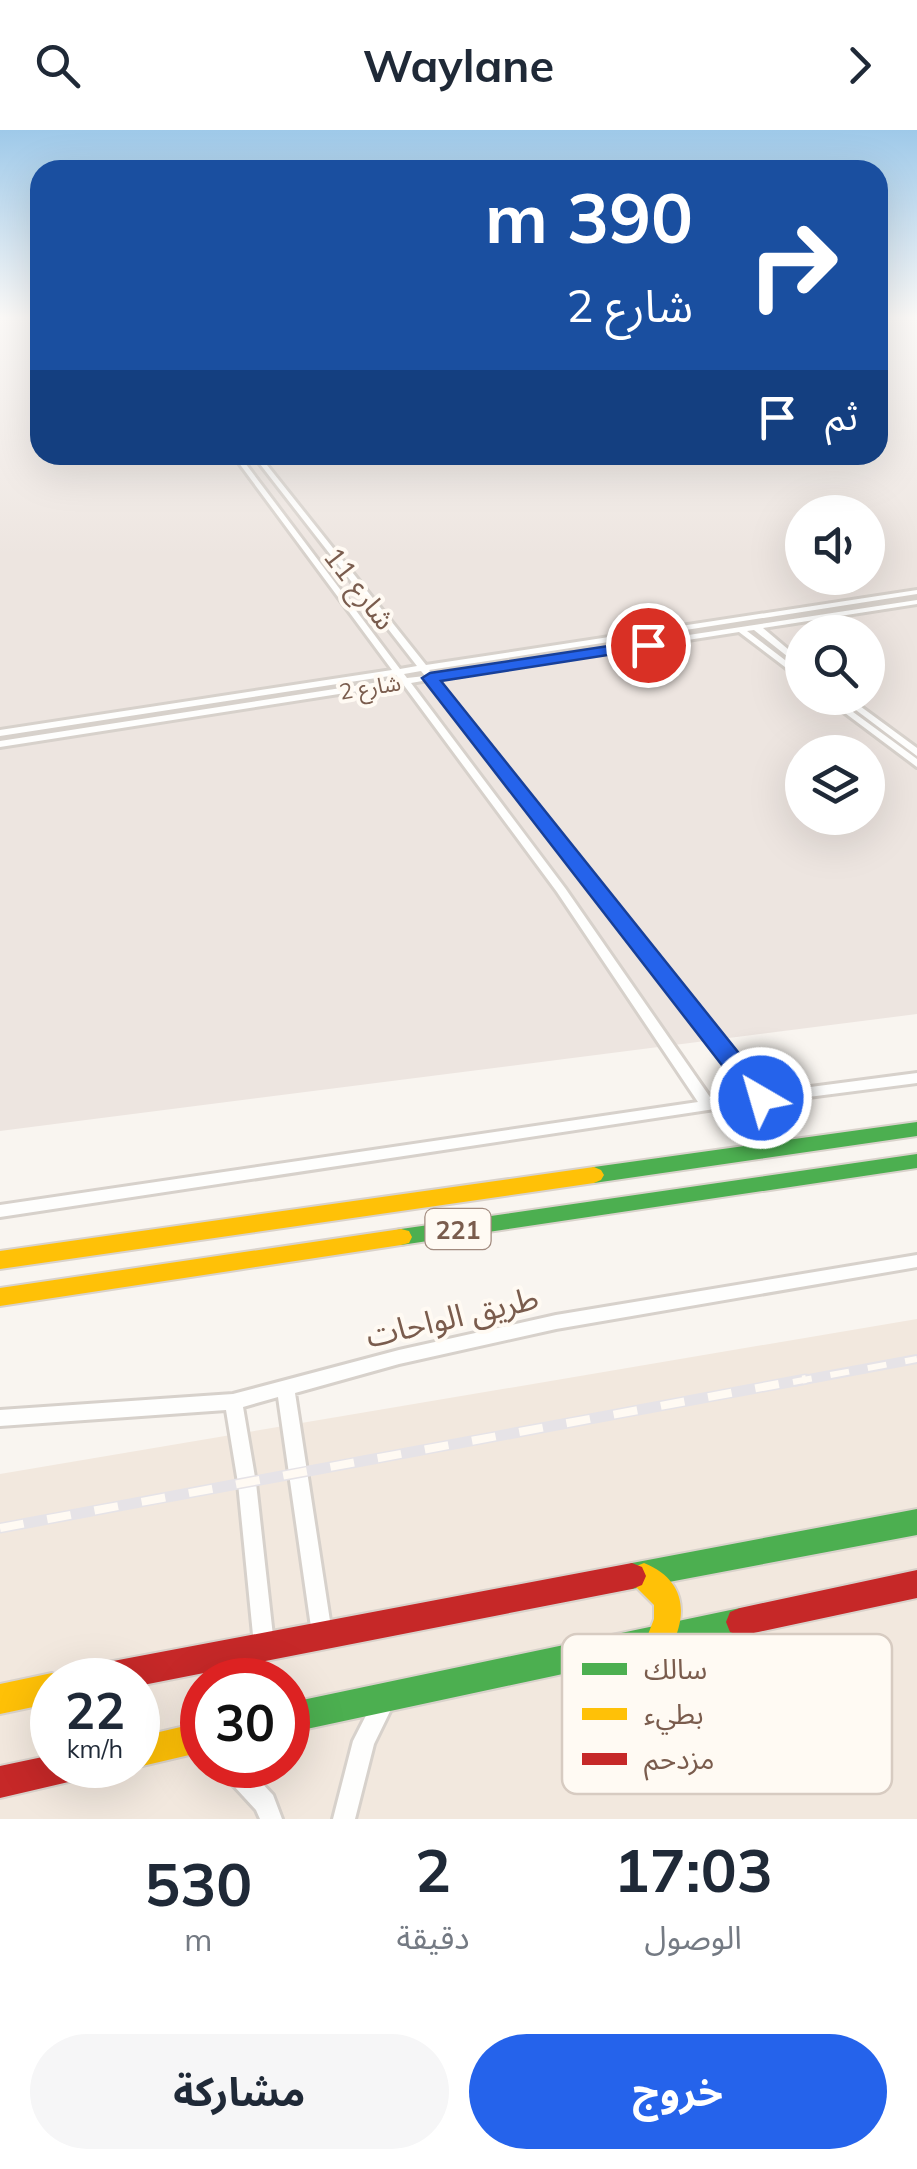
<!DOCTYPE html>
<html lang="ar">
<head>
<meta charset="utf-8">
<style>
	:root { --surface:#fff; --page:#f6f6f7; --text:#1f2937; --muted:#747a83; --accent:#2563eb }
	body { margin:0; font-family:Mulish,"Noto Sans Arabic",sans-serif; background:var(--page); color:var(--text); direction:rtl; height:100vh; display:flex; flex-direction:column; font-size:38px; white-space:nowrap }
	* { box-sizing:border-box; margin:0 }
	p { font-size:32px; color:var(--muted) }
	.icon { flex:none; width:55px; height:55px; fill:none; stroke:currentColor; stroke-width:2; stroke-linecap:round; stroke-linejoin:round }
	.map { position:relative; height:1689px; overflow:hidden; direction:ltr }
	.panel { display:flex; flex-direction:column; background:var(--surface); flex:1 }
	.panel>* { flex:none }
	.guide { position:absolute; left:30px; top:30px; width:858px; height:305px; border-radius:30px; box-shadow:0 10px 40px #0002; direction:rtl; background:#1a4fa0; color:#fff; overflow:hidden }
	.fabs { position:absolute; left:785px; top:365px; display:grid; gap:20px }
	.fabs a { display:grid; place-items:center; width:100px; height:100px; border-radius:50%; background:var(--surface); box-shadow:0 10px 40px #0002; font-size:50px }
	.speed { position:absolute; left:30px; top:1528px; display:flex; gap:20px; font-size:50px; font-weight:700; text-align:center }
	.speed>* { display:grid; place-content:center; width:130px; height:130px; border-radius:50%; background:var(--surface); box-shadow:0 10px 40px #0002; line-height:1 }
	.speed small { font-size:25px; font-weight:400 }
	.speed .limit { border:15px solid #d22; background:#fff; color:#111 }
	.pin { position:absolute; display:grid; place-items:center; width:85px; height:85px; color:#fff; margin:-42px; border:5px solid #fff; border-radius:50%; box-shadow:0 2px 10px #0007 }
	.me { position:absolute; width:110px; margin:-55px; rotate:322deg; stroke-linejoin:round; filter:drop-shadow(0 0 8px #0008) }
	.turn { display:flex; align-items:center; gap:35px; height:210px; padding:0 30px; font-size:45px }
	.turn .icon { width:130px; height:130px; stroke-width:2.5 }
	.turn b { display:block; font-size:70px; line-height:85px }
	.then { display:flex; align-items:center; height:95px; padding:0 30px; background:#0003; gap:20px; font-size:38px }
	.eta { display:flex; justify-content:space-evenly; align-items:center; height:170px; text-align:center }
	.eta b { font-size:60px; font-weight:700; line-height:70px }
	.cta { display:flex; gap:20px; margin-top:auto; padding:20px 30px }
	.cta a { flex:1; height:115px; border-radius:60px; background:var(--accent); color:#fff; font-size:40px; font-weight:700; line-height:115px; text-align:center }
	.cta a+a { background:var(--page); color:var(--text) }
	header { display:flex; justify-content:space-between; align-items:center; height:130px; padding:0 30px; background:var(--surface); font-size:45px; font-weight:700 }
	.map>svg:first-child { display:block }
</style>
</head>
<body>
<header><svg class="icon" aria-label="forward" viewBox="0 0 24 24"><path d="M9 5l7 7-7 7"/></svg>Waylane<svg class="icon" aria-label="search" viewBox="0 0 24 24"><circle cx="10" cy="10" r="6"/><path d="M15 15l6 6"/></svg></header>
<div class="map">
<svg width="917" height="1689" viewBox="0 0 917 1689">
	<rect width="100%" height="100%" fill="#f9f5f0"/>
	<!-- residential -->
	<path fill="#f2e8de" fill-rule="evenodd" d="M917,1189V1689H0V1344ZM52,1550H138V1635H52ZM202,1550H288V1635H202Z"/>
	<!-- industrial -->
	<path fill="#ede5e0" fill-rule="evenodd" d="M0,189H40V325H878V189H917V884L0,1001ZM802,382H868V448H802ZM802,502H868V568H802ZM802,622H868V688H802Z"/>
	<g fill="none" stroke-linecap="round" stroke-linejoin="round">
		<defs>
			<path id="street" d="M233,325H239L400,539L417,536L253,325H259L426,535L917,460V464L429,540L433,544L917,470V474L763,498L802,531V538L754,500L747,501L802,543V550L739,502L437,549L765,963L917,943V953L708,980L0,1087V1075L698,972L557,762L403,554L0,617V611L399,549L396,545L0,606V600L392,540ZM421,541L425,546L407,548L404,544ZM428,550L751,965L712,970L565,758L411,553Z
				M825,568H834L917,629V637Z
				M840,568H849L917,618V626Z
				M917,1125V1137L556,1199L399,1234L295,1263L332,1504L329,1511L322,1514L315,1511L312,1504L278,1267L243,1277L256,1353L274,1515L271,1522L264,1525L257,1522L254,1515L238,1353L226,1280L0,1296V1280L233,1264L399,1220L556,1185Z
				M385,1558L392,1562L396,1569L374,1614L355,1689H333L353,1611L378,1562Z
				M219,1635H245L273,1665L282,1689H260L256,1680L222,1643Z"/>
			<path id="fast" d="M917,992V1006L594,1053L587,1050L584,1045L587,1040L594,1037Z
				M917,1024V1038L401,1115L393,1113L390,1107L393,1101L401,1099Z
				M917,1379V1405L632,1459L622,1455L618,1446L622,1437L632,1433Z
				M740,1478L750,1482L754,1492L750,1502L740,1506L288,1603V1573Z"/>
			<path id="slow" d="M594,1037L601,1040L604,1045L601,1050L594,1053L0,1139V1121Z
				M401,1099L409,1101L412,1107L409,1113L401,1115L0,1176V1158Z
				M644,1433C684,1449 689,1482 671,1517L661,1521L651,1517L647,1507L654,1489V1475L634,1455L630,1446L634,1437Z
				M52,1543L63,1550H52V1573L0,1584V1554Z
				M202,1592V1622L138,1637L132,1635H138V1607Z"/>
			<path id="jam" d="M632,1433L642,1437L646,1446L642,1455L632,1459L138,1556V1550H77L82,1540L92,1535Z
				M917,1440V1468L740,1506L730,1502L726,1492L730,1482L740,1478Z
				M52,1625V1635H92L88,1646L77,1650L0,1668V1636Z"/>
		</defs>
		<!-- street casing -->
		<use href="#street" stroke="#d7d1cb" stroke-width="6"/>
		<!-- fast casing -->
		<use href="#fast" stroke="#d9d2cb" stroke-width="4"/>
		<!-- slow casing -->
		<use href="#slow" stroke="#d9d2cb" stroke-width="4"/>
		<!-- jam casing -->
		<use href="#jam" stroke="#d9d2cb" stroke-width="4"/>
		<!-- street -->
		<use href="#street" fill="#fefefd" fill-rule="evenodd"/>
		<!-- fast -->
		<use href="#fast" fill="#4caf50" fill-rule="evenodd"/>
		<!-- slow -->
		<use href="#slow" fill="#ffc107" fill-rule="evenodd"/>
		<!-- jam -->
		<use href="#jam" fill="#c62828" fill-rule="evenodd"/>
		<defs>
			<path id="rail-far1" d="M793,1252L917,1229"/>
			<path id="rail" d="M0,1398L806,1249"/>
		</defs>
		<!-- rail-far1 casing -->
		<use href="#rail-far1" stroke="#e6e3e7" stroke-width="10"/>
		<!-- rail casing -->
		<use href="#rail" stroke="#e6e3e7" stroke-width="11"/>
		<!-- rail-far1 -->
		<use href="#rail-far1" stroke="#fffaf3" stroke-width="6" stroke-dasharray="19" stroke-linecap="butt"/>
		<!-- rail -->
		<use href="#rail" stroke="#fffaf3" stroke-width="8" stroke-dasharray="24" stroke-linecap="butt"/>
	</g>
	<!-- sky -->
	<linearGradient id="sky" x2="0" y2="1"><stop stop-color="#9ec9e9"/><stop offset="0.44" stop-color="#fcfaf8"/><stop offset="1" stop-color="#fcfaf8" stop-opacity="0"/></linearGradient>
	<rect width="917" height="426" fill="url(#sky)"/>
	<!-- route -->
	<path fill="#2563eb" stroke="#184099" stroke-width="2.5" d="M648,510L653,511V518L441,551L770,962L774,968L761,977L752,974L422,548L430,543Z"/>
	<g text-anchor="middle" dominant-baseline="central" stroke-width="8" stroke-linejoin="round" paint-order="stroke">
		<!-- far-street labels -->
		<g font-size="22" fill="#7a5c4d" stroke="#fffaf3">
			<text transform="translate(370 557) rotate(-9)">شارع 2</text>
		</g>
		<!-- shield labels -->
		<rect fill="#fffaf3" stroke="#a28b7f" stroke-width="2.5" x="425.5" y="1079" width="65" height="40" rx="8"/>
		<g font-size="25" font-weight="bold" fill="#7a5c4d">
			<text x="458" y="1099">221</text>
		</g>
		<!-- street labels -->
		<g font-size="28" fill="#7a5c4d" stroke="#fffaf3">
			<text transform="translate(360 458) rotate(52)">شارع 11</text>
		</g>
		<!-- near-street labels -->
		<g font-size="32" fill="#7a5c4d" stroke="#fffaf3">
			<text transform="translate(452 1186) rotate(-13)">طريق الواحات</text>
		</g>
	</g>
	<!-- legend -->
	<rect x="562" y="1504" width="330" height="160" rx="15" fill="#fffaf3" stroke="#d7cbc1" stroke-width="2.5"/>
	<rect x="582" y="1533" width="45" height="12" fill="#4caf50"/>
	<rect x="582" y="1578" width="45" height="12" fill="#ffc107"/>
	<rect x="582" y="1623" width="45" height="12" fill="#c62828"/>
	<g font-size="28" fill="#7a5c4d">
		<text x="644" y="1549">سالك</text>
		<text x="644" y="1594">بطيء</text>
		<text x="644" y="1639">مزدحم</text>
	</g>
</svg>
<div class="fabs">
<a><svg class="icon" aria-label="sound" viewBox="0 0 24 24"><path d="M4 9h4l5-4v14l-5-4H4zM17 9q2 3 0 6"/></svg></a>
<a><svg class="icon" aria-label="search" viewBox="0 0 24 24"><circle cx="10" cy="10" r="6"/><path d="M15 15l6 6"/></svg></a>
<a><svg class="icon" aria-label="layers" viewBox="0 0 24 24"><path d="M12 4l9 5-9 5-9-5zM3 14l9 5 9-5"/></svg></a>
</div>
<div class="speed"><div>22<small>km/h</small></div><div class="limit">30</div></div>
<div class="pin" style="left:648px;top:515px;background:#d93025"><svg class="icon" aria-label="arrive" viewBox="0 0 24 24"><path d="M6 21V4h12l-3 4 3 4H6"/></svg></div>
<svg class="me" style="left:761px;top:968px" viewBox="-20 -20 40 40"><circle r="17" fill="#2563eb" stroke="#fff" stroke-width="3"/><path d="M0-11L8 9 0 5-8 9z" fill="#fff"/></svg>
<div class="guide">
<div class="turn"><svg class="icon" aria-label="right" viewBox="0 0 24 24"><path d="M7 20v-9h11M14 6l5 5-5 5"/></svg><div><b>390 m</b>شارع 2</div></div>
<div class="then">ثم<svg class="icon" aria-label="arrive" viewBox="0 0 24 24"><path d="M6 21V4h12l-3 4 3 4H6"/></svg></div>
</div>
</div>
<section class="panel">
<div class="eta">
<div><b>17:03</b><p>الوصول</p></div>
<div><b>2</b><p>دقيقة</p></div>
<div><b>530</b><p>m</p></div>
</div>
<div class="cta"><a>خروج</a><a>مشاركة</a></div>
</section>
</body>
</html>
